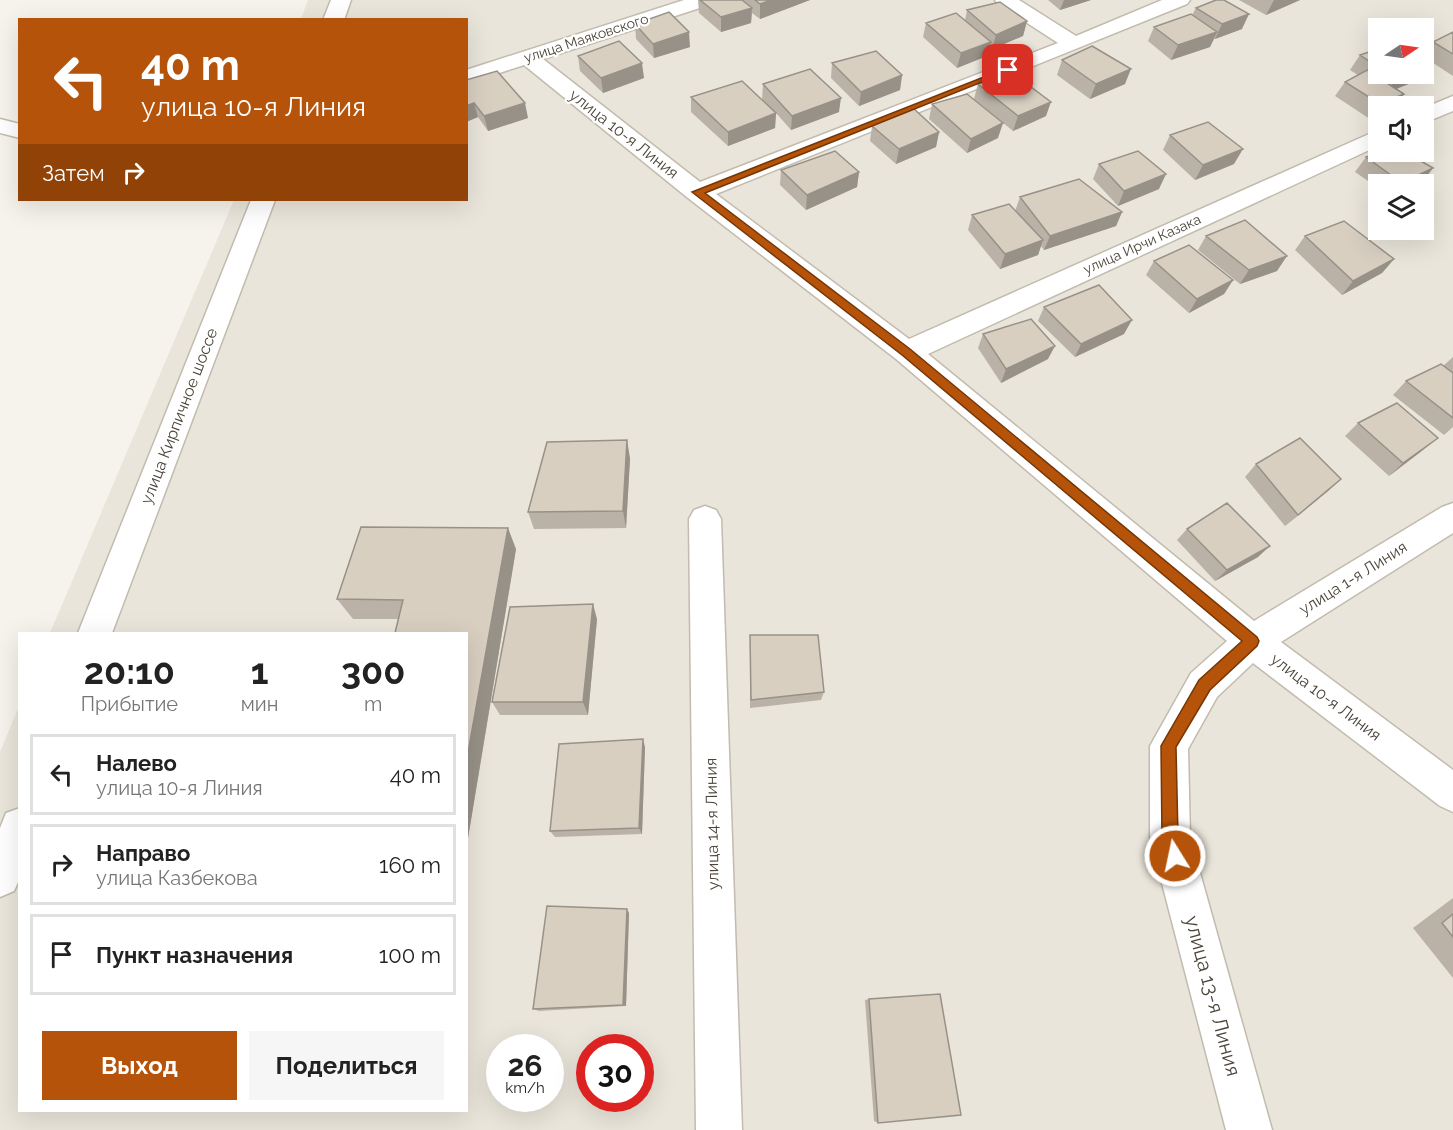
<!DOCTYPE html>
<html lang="ru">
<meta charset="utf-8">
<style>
body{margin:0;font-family:Raleway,sans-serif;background:#f6f6f6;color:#222;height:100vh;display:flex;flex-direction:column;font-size:22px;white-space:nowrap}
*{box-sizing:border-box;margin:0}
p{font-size:20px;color:#767676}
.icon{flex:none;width:33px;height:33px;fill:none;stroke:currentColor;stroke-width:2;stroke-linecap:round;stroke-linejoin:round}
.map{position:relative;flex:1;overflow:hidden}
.drawer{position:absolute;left:18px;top:632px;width:450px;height:480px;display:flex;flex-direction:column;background:#fff;border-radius:0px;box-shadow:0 6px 24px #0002}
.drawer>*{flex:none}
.guide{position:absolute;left:18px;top:18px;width:450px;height:183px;border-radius:0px;box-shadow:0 6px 24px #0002;background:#b45309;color:#fff;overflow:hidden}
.needle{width:39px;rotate:77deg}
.tools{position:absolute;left:1368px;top:18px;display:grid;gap:12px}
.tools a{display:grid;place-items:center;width:66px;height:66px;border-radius:0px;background:#fff;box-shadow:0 6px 24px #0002;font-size:30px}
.speed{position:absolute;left:486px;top:1034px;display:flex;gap:12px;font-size:30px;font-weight:700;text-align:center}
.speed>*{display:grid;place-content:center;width:78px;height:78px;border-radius:50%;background:#fff;box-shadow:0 6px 24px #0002;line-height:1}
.speed small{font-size:15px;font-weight:400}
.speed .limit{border:9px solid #d22;background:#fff;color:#111}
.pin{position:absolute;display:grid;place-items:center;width:51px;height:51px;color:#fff;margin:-26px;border-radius:12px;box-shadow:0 3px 9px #0006}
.me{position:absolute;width:66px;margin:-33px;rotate:350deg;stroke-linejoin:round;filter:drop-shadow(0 0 4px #0008)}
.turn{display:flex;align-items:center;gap:21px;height:126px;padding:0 24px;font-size:27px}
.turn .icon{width:78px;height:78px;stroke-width:2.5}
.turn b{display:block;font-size:42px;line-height:51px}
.then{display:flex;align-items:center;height:57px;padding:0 24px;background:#0003;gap:12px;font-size:22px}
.eta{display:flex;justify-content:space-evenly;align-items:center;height:102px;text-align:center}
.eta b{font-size:36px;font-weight:700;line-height:42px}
.cta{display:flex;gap:12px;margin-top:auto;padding:12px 24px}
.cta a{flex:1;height:69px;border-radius:0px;background:#b45309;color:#fff;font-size:24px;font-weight:700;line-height:69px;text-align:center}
.cta a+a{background:#f6f6f6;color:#222}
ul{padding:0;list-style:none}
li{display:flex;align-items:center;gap:18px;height:81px;margin:0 12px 9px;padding:0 12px;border:3px solid #e0e0e0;border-radius:0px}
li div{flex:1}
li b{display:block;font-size:22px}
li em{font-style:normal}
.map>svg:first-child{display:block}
.residential{fill:#eae5da;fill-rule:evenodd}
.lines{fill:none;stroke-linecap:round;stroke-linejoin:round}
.minor-casing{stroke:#c2bbae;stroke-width:3}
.minor{fill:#fff;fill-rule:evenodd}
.wall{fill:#bab2a6}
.shaded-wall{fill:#979187}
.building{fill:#d8cfc1;stroke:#979187;stroke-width:1.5}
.route{fill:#b45309;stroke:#753606;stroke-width:1.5}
.labels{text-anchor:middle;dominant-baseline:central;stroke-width:4.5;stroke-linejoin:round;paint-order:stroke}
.far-street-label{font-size:14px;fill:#4b4439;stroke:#fff}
.street-label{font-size:16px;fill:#4b4439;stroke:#fff}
.near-street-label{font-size:20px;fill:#4b4439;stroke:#fff}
</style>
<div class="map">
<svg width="1453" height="1130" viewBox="0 0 1453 1130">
<rect width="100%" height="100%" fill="#f6f3ec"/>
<path class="residential" d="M308,0H1453V1130H0V752L19,706L20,1110H466V633H50L234,200H466V20L301,19ZM1378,28H1424V74H1378ZM1378,106H1424V152H1378ZM1378,184H1424V230H1378ZM500,1047H550V1098H500ZM590,1047H640V1098H590Z"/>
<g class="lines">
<g class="minor-casing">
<path id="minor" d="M331,0H351L344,20H323Z
M684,0H715L712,4L543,59L700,182L1058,43L998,4L995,0H1019L1076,36L1162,0H1190L1187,4L716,194L909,339L1378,130V146L928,354L1254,621L1442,507L1453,503V533L1281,642L1453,770V812L1440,806L1253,663L1217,697L1188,749L1190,837L1272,1130H1226L1150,837V746L1191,673L1227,641L896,359L688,198L524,65L466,84V70Z
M1453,96V111L1424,123V108Z
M0,119L20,124V138L0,133Z
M251,200H275L112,633H78Z
M705,506L716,510L721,519L742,1130H696L689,519L694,510Z
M20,808V878L14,891L0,897V828L6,813Z"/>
</g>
<use href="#minor" class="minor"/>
</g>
<path class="wall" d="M698,0H810L760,19L752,13L751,23L721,32L699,13Z
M1048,0H1091L1060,10Z
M1239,0H1300L1266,15Z
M1196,8L1242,29L1215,39H1214L1210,47L1171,60L1148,41L1154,27L1192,15Z
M967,10L1027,21L1023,36L992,49L990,47L987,56L957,68L923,37L926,23L965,20Z
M635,24L690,47L654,58L636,39Z
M1453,32V76L1424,57L1433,42Z
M1378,49V74H1417L1411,83L1396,89L1404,94L1395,106H1378V116L1370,119L1335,96L1345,82L1358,75L1350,70L1360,55Z
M578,56L644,78L603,93L580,71Z
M1062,60L1125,84L1090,99L1057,75Z
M832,63L902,75L900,90L859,106L831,78Z
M466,80L528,118L488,131L478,117L466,122Z
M763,84L839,112L791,130L776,113L775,128L728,146L691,112V97L775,113L762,99Z
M978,84L1046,116L1013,131L974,99Z
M932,104L998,138L967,153L929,119Z
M872,126L939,132L936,147L896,164L870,141Z
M1170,135L1234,164L1195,180L1163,150Z
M1366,157L1422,183L1418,184H1378V188L1355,172Z
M1099,164L1159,189L1118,206L1093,179Z
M781,170L859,172L857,187L806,210L780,185Z
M1020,197L1122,212L1116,226L1044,250L1041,246L1038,255L1000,269L968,230L972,215L1015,211Z
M1206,236L1277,271L1240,284L1198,250Z
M1305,236L1394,259L1382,273L1342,295L1295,250Z
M1154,261L1233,280L1224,294L1189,313L1146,275Z
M1044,307L1124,334L1075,357L1038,321Z
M983,334L1048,359L1001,383L978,348Z
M1453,357V427L1444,435L1393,395L1406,381L1443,366Z
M1358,423L1423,450L1389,476L1345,436Z
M627,440L630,459L626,528L534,529L528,512Z
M1256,464L1341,479L1328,491L1285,526L1245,477Z
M1187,529L1258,557L1215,581L1177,540Z
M516,549L466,850V633L398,619H353L337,599Z
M597,619L588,715H500L492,702Z
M750,635L824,692L821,700L750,708Z
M645,747L642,834L555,837L550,831Z
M1453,898V978L1413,928Z
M629,913L626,1006L539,1011L533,1009Z
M869,999L878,1123L874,1121L865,1000Z"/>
<path class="shaded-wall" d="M771,0H810L760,19V4Z
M1064,0H1091L1060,10Z
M1274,0H1300L1266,15Z
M752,8L751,23L721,32V17Z
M1249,14L1242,29L1215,39L1222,24Z
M1027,21L1023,36L992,49L996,35Z
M689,32L690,47L654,58L653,44Z
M1217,32L1210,47L1171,60L1178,45Z
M991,42L987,56L957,68L961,53Z
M642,63L644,78L603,93L601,78Z
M1131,69L1125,84L1090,99L1096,84Z
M1408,74H1417L1411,83L1386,93L1396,78Z
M902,75L900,90L859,106L861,92Z
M1404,94L1395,106H1379L1380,104Z
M841,98L839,112L791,130L792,116Z
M1051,102L1046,116L1013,131L1018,116Z
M474,103L478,117L466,122V106Z
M525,103L528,118L488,131L484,116Z
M1378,107V116L1370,119Z
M776,113L775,128L728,146V132Z
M1003,123L998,138L967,153L971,139Z
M939,132L936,147L896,164L899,149Z
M1243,149L1234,164L1195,180L1203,165Z
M1433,168L1422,183L1418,184H1401L1402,183Z
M859,172L857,187L806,210L807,195Z
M1166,174L1159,189L1118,206L1124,191Z
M1122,212L1116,226L1044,250L1050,236Z
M1043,240L1038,255L1000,269L1005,254Z
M1287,256L1277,271L1240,284L1249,270Z
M1394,259L1382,273L1342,295L1353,281Z
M1233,280L1224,294L1189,313L1197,299Z
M1132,320L1124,334L1075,357L1081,344Z
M1055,346L1048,359L1001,383L1006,369Z
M1438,438L1423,450L1389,476L1403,463Z
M627,440L630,459L626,528L623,511Z
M1341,479L1328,491L1285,526L1298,515Z
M508,528L516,549L466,850V764Z
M1270,546L1258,557L1215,581L1227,570Z
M593,604L597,619L588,715L583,702Z
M643,739L645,747L642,834L639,828Z
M627,909L629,913L626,1006L623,1005Z"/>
<path class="building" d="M700,0H742L752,8L721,17Z
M755,0H771L760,4Z
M1216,0H1224L1249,14L1222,24L1196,8Z
M1000,2L1027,21L996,35L967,10Z
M669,12L689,32L653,44L635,24Z
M956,13L991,42L961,53L926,23Z
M1191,14L1217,32L1178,45L1154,27Z
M1453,32V54L1433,42Z
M619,41L642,63L601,78L578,56Z
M1092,46L1131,69L1096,84L1062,60Z
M1378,49V67L1360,55Z
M876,51L902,75L861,92L832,63Z
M810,69L841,98L792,116L763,84Z
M1367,70L1404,94L1380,104L1345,82Z
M497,71L525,103L484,116L474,103L466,106V80Z
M1011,72L1051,102L1018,116L978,84Z
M1389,74H1408L1396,78Z
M742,81L776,113L728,132L691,97Z
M967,94L1003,123L971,139L932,104Z
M912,107L939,132L899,149L872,126Z
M1208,122L1243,149L1203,165L1170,135Z
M835,151L859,172L807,195L781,170Z
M1138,151L1166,174L1124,191L1099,164Z
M1381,152H1405L1433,168L1402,183L1366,157Z
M1079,179L1122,212L1050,236L1020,197Z
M1009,204L1043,240L1005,254L972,215Z
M1245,220L1287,256L1249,270L1206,236Z
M1344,221L1394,259L1353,281L1305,236Z
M1189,245L1233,280L1197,299L1154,261Z
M1099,285L1132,320L1081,344L1044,307Z
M1031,319L1055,346L1006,369L983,334Z
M1441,364L1453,373V418L1406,381Z
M1397,403L1438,438L1403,463L1358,423Z
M1300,438L1341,479L1298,515L1256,464Z
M627,440L623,511L528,512L547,442Z
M1227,503L1270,546L1227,570L1187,529Z
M361,527L508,528L466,764V633H395L403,600L337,599Z
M593,604L583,702H492L510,607Z
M750,635H818L824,692L751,700Z
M643,739L639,828L550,831L559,744Z
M547,906L627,909L623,1005L533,1009Z
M1453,914V937L1442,923Z
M940,994L961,1115L878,1123L869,999Z"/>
<path class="route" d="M1004,69L1012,70L705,193L910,349L1257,637L1259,641L1257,646L1210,690L1176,747L1178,837L1183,856L1181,862L1175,864L1169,862L1162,837L1161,746L1199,680L1242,641L902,355L692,192Z"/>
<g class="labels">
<g class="far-street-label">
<text transform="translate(586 38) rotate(-18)">улица Маяковского</text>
<text transform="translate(1142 244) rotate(-24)">улица Ирчи Казака</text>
</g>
<g class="street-label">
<text transform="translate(624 134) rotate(38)">улица 10-я Линия</text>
<text transform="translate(179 416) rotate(-69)">улица Кирпичное шоссе</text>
<text transform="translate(1353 578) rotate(-32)">улица 1-я Линия</text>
<text transform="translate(1326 697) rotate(37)">улица 10-я Линия</text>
<text transform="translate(712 824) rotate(-91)">улица 14-я Линия</text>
</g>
<g class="near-street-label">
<text transform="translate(1213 996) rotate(75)">улица 13-я Линия</text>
</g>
</g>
</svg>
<div class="tools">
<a><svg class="needle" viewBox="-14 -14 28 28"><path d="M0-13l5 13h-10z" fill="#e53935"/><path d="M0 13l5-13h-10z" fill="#767676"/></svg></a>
<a><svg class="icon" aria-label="sound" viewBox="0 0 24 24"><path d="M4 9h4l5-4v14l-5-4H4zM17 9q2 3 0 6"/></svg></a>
<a><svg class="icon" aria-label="layers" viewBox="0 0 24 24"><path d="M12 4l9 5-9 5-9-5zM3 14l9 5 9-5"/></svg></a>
</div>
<div class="speed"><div>26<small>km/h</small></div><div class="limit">30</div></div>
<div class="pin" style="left:1008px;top:70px;background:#d93025"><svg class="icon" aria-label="arrive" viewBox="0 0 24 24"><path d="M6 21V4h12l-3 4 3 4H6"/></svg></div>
<svg class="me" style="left:1175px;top:856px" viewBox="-20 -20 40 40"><circle r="17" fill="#b45309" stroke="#fff" stroke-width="3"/><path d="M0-11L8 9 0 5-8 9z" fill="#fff"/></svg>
<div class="guide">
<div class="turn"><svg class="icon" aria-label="left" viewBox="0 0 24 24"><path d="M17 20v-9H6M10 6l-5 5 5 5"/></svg><div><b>40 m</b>улица 10-я Линия</div></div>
<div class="then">Затем<svg class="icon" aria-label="right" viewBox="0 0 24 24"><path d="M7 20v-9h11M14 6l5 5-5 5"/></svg></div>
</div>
<section class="drawer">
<div class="eta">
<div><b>20:10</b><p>Прибытие</p></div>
<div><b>1</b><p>мин</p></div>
<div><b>300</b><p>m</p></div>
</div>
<ul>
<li><svg class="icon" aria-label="left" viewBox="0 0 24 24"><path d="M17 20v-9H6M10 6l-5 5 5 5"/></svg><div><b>Налево</b><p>улица 10-я Линия</p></div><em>40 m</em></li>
<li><svg class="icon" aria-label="right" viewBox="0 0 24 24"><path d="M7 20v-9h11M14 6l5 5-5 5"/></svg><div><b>Направо</b><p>улица Казбекова</p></div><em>160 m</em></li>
<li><svg class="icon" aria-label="arrive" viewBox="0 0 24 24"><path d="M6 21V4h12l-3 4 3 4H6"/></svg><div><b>Пункт назначения</b></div><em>100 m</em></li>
</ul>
<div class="cta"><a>Выход</a><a>Поделиться</a></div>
</section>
</div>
